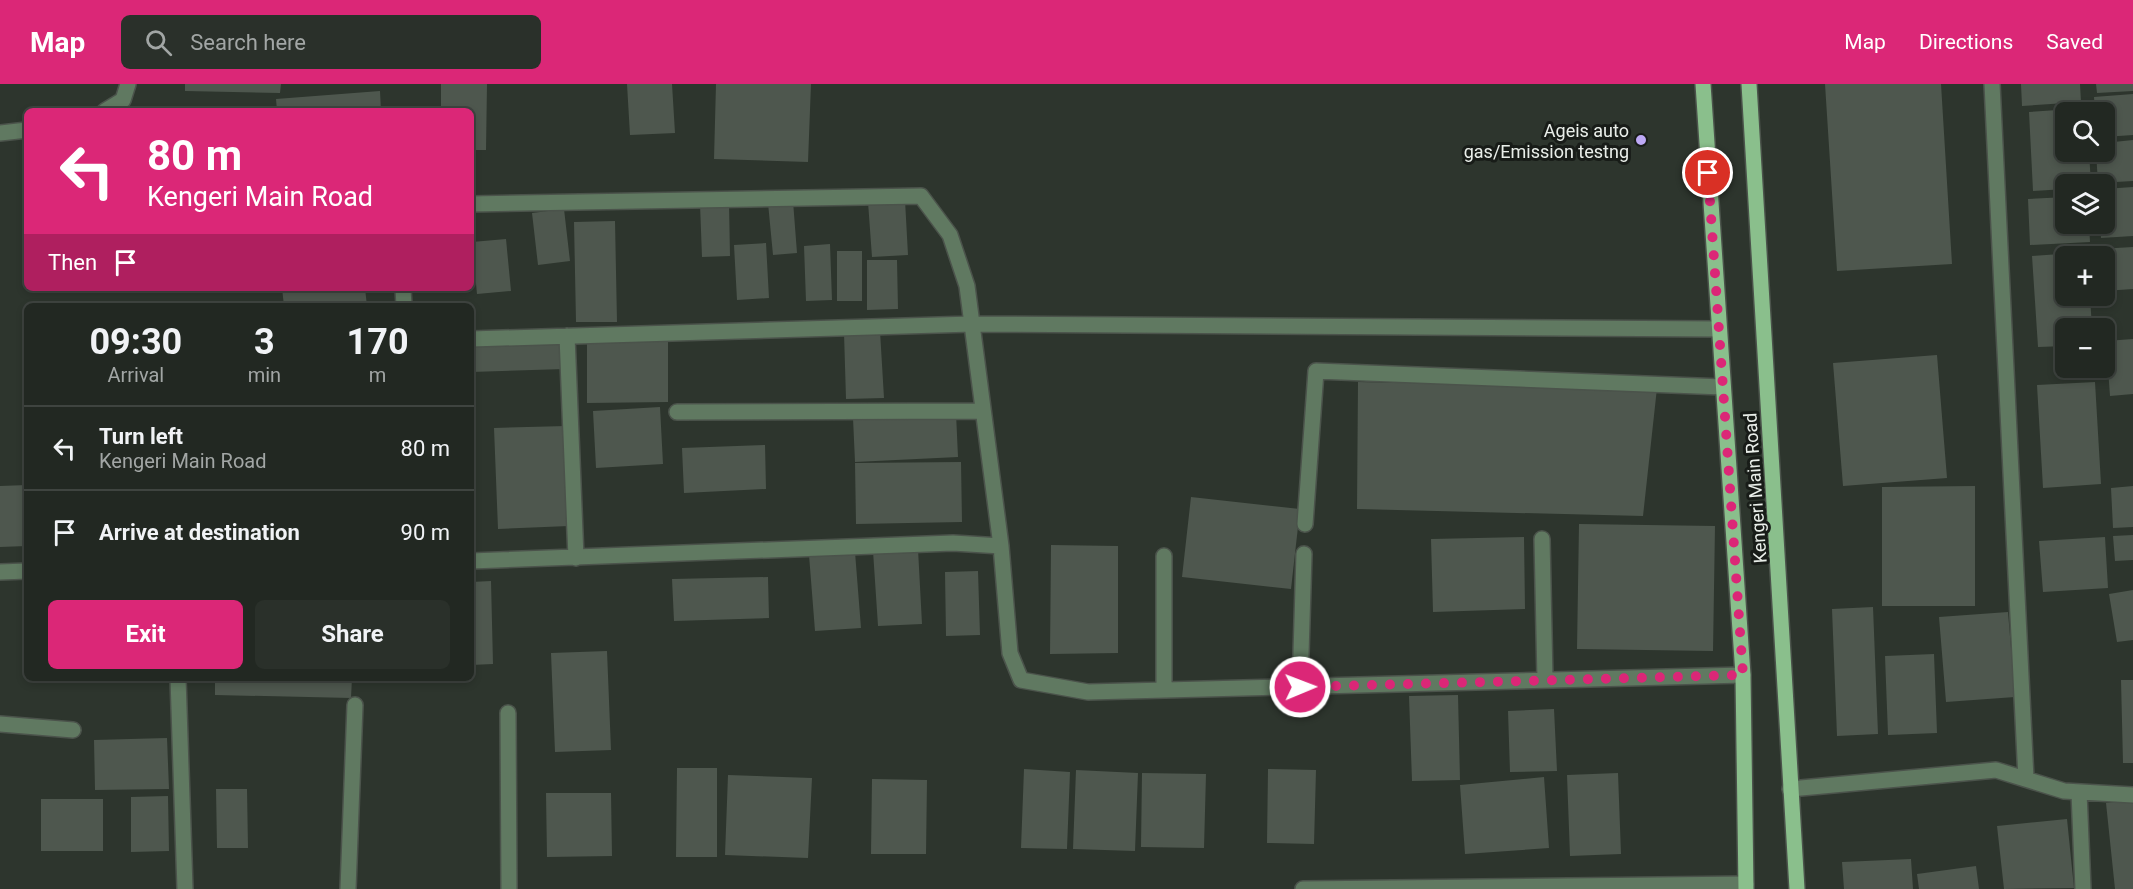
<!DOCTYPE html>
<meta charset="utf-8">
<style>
body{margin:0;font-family:Roboto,sans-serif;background:#2a302a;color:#f1f3f6;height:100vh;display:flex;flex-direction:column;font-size:22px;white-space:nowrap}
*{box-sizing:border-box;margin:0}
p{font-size:20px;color:#a2a6a5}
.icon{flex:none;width:33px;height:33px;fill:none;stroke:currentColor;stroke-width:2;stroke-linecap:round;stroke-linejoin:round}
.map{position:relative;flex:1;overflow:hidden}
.drawer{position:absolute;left:24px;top:219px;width:450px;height:378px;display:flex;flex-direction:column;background:#222822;border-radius:9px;box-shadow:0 3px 9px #0003,0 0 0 2px #3f4440}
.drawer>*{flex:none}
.hud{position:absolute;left:24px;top:24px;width:450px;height:183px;border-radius:9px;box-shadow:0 3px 9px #0003,0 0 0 2px #3f4440;background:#db2777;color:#fff;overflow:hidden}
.controls{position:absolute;left:2055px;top:18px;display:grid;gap:12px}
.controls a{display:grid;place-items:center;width:60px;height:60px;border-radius:9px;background:#222822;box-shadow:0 3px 9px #0003,0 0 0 2px #3f4440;font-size:30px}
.pin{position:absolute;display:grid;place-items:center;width:51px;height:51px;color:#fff;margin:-26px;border:3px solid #fff;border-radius:50%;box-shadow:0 2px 6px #0007}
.me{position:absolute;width:66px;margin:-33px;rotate:89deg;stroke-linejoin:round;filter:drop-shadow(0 0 4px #0008)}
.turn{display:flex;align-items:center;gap:21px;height:126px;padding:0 24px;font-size:27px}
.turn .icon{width:78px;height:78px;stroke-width:2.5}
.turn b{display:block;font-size:42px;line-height:51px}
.then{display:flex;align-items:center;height:57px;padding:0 24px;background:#0003;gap:12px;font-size:22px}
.eta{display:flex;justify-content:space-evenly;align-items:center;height:102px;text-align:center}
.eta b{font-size:36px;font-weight:700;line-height:42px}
.button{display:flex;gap:12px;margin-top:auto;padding:12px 24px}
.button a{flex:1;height:69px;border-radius:9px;background:#db2777;color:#fff;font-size:24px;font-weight:700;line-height:69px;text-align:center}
.button a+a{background:#2a302a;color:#f1f3f6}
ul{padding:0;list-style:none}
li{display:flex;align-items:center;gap:18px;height:84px;padding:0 24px;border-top:2px solid #3f4440}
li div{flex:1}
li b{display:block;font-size:22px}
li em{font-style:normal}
header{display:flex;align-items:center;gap:36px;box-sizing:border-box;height:84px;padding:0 30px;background:#db2777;color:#fff}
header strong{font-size:28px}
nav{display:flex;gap:33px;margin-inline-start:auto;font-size:21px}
.search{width:420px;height:54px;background:#2a302a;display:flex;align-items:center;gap:15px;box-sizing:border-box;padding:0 21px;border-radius:9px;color:#a2a6a5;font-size:22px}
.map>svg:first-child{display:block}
.building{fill:#4e574e}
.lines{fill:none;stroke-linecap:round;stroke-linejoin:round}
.minor-casing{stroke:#4b534b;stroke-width:18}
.major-casing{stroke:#4b534b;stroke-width:18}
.minor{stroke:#607961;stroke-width:15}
.major{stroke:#8abf8c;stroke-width:15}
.route{stroke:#db2777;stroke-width:10;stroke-dasharray:0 18}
.poi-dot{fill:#bda9f5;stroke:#181c18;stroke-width:2}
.labels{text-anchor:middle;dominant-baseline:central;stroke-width:6;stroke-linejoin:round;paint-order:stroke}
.poi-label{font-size:18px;fill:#eaefea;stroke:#181c18;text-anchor:end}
.street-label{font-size:18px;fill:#eaefea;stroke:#181c18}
</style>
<header>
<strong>Map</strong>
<div class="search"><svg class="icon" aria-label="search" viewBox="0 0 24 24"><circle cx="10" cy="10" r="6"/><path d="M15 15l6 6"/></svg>Search here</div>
<nav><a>Map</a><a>Directions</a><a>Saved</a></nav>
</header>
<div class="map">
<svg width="2133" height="805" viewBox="0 0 2133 805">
<rect width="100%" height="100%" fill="#2d352d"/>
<path class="building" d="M185,0H281L280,9L185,7Z
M441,0H487L486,66H471V27H441Z
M627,0H672L675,49L630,51Z
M716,0H811L808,78L714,75Z
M1825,0H1941L1952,180L1837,187Z
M2021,0H2080L2081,18L2022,22Z
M2096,0H2133V7L2097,9Z
M380,7L381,27H277L276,15Z
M2133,10V51L2104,53V28H2095L2094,13Z
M2086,24V28H2066V68H2089L2091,100H2066V105L2033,107L2029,28Z
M2133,56V97L2098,99L2096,68H2104V59Z
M2133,103V152L2101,154L2100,140H2104V105Z
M2066,113V140H2089L2090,158L2030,161L2028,115Z
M905,116L908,171L872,173L868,118Z
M793,117L797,169L773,171L768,119Z
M729,119L730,172L702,173L700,120Z
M564,125L570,177L538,181L532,129Z
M615,137L617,238H576L574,138Z
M506,155L511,207L477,210L472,158Z
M766,159L769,214L737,216L734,161Z
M830,160L832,216L806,217L804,162Z
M2133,163V205L2104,207V172H2100L2099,165Z
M837,167H862V217H837Z
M2088,168V172H2066V212H2090L2092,244H2066V262L2038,263L2032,172Z
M867,176H897L898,225L867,226Z
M282,204H365L367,222H284Z
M439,204H470V208L439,209Z
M880,247L884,314L846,315L844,249Z
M668,253V318L587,319V255Z
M2133,255V310L2110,312L2106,257Z
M564,256L565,285L471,288V260Z
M1937,271L1947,394L1843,402L1833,279Z
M1358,298L1657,304L1643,432L1357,425Z
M2095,298L2101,400L2043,404L2037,301Z
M660,323L663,380L596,384L593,327Z
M956,329L958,373L855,378L853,334Z
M566,342L569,442L498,445L494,344Z
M765,361L766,405L684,409L682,364Z
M961,378L962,438L856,440L855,379Z
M27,401V462L0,463V402Z
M1975,402V522H1882V403Z
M2133,402V443L2113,444L2111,404Z
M1191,413L1300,425L1291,505L1182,493Z
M1579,440L1715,442L1713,567L1577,565Z
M2133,451V476L2115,477L2113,452Z
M1524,453L1525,525L1433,528L1431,455Z
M2105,453L2108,504L2043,508L2039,457Z
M1051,461L1118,462V569L1050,570Z
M918,465L922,540L878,542L873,467Z
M855,468L861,544L815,547L809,471Z
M978,487L980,551L946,552L945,488Z
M768,493L769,534L674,537L672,495Z
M491,497L493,580L471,581V498Z
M2133,506V556L2117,558L2109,510Z
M1873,523L1878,650L1837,652L1832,525Z
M2008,528L2015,613L1946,618L1939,533Z
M607,567L611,666L555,668L551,569Z
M1934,570L1937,649L1888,651L1885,572Z
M215,594H352L351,614L215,611Z
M2121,596H2133V679H2123Z
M1458,611L1460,696L1412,697L1409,612Z
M1554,625L1557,687L1510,688L1508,627Z
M167,654L169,705L95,706L94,656Z
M677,684H717V773H676Z
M1024,685L1070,688L1067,765L1021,764Z
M1268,685L1316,686L1314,760L1267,759Z
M1076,686L1138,689L1135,767L1073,765Z
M1142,689L1206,690L1204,764L1141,763Z
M1618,689L1621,770L1570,772L1567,691Z
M728,691L812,694L808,774L725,771Z
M1544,693L1549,764L1465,770L1460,701Z
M872,695L927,696L926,770H871Z
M216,705H247L248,764H217Z
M546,709H611L612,772L547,773Z
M168,712L169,767L131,768V713Z
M41,715H103V767H41Z
M2133,716V805H2115L2106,719Z
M2067,735L2074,804L2004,805L1997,742Z
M1911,775L1913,805H1844L1842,778Z
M1976,782L1979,805H1919L1917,790Z"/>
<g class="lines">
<g class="minor-casing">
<path id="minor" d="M1992,0L2026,695
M105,27L123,16L128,0
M0,49L27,46
M471,120L921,112L950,151L967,202L1001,462L1010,569L1021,596L1088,608L1743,591
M403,204L404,222
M567,252L576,474
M471,255L972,240L1719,245
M677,328L983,327
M1305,440L1316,287L1723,303
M1542,455L1545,596
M471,477L953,459L1001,462
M0,488L27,487
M178,594L185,805
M1300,603L1304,470
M1164,606V472
M508,629L509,805
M0,640L73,646
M1790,705L1996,686L2064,707L2133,711
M2079,708L2083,805
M348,805L355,621
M1303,805L1746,800"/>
</g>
<g class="major-casing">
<path id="major" d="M1703,0L1743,591L1746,805
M1749,0L1797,805"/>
</g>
<use href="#minor" class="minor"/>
<use href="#major" class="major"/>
</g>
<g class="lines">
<path class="route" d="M1300,603L1743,591L1708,89"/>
</g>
<circle class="poi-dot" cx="1641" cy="56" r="6"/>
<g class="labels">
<g class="poi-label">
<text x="1629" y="46">Ageis auto<tspan x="1629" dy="21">gas/Emission testng</tspan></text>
</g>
<g class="street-label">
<text transform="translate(1755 404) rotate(-94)">Kengeri Main Road</text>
</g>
</g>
</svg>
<div class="controls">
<a><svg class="icon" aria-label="search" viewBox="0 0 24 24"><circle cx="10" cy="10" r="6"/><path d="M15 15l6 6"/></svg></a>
<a><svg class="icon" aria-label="layers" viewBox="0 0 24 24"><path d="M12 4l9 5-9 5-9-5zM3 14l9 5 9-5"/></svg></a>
<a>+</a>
<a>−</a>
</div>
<div class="pin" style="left:1708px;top:89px;background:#d93025"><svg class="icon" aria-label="arrive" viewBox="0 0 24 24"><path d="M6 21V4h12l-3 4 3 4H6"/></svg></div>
<svg class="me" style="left:1300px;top:603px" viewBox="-20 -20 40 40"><circle r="17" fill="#db2777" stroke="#fff" stroke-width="3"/><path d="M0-11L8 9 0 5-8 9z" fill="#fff"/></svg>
<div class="hud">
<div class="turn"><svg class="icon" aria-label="left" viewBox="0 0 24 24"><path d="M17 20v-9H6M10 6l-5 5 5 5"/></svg><div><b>80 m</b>Kengeri Main Road</div></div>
<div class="then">Then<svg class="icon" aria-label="arrive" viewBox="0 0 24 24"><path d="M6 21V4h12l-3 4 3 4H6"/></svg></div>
</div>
<section class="drawer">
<div class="eta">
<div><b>09:30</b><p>Arrival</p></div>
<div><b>3</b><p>min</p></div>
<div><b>170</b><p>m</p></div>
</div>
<ul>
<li><svg class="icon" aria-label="left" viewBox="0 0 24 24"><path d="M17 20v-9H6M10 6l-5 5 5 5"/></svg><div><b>Turn left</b><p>Kengeri Main Road</p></div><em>80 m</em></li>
<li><svg class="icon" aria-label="arrive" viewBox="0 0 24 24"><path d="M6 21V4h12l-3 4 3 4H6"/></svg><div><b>Arrive at destination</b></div><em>90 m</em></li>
</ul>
<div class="button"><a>Exit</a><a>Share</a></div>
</section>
</div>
